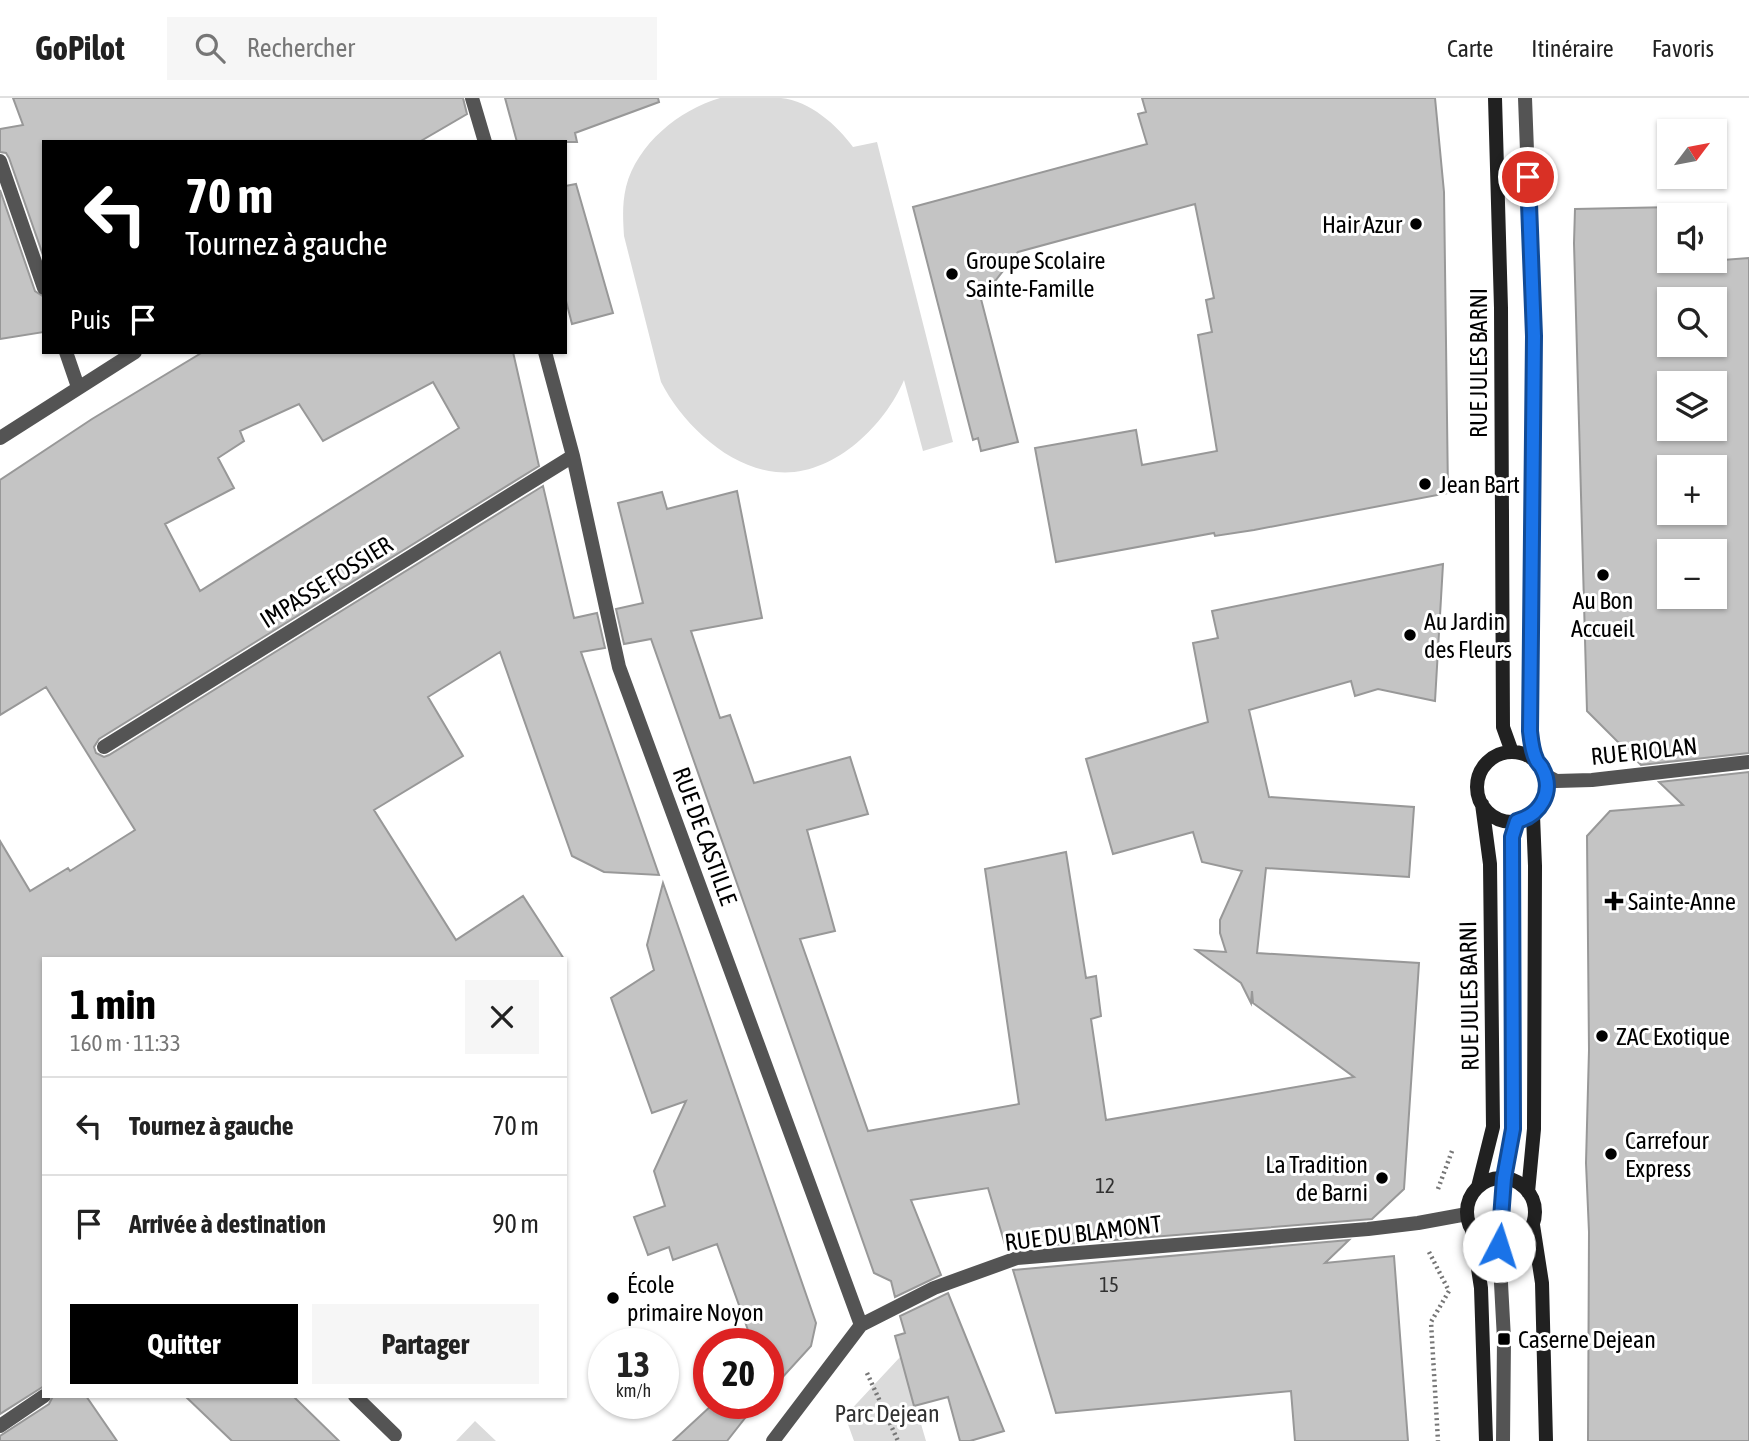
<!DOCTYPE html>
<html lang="fr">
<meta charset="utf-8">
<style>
body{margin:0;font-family:"Asap Condensed",sans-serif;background:#f6f6f6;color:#222;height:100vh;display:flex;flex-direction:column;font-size:26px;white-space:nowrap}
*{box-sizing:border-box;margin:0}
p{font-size:23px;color:#767676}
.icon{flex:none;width:38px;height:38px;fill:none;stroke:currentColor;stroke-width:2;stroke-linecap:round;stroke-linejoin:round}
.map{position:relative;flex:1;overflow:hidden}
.sheet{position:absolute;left:42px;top:859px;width:525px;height:441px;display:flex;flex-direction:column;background:#fff;border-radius:0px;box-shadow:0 2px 5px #0004}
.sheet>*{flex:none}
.banner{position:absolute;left:42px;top:42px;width:525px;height:214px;border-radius:0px;box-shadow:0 2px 5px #0004;background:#000;color:#fff;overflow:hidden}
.needle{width:46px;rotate:58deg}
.buttons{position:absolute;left:1657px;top:21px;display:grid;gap:14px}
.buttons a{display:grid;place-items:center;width:70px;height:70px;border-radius:0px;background:#fff;box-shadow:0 2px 5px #0004;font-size:35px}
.speed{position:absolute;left:588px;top:1230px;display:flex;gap:14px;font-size:35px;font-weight:700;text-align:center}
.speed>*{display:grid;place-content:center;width:91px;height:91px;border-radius:50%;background:#fff;box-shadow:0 2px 5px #0004;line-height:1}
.speed small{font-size:18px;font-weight:400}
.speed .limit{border:10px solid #d22;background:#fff;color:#111}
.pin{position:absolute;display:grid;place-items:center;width:60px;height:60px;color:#fff;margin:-30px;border:4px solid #fff;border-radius:50%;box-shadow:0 2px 7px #0007}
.me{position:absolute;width:77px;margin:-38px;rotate:5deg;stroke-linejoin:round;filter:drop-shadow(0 0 5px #0008)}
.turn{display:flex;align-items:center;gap:24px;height:147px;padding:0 28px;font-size:32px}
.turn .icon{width:91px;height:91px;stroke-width:2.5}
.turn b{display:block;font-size:49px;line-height:60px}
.then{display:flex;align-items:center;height:66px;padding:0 28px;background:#0003;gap:14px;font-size:26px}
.round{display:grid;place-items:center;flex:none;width:74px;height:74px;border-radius:0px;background:#f6f6f6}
.head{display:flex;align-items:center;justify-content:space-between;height:119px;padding:0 28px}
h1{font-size:42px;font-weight:700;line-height:52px;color:#000}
.cta{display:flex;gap:14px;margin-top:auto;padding:14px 28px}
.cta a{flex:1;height:80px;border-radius:0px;background:#000;color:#fff;font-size:28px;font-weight:700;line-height:80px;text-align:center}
.cta a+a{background:#f6f6f6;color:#222}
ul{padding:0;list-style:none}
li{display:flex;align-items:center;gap:21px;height:98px;padding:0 28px;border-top:2px solid #e0e0e0}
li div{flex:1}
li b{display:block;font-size:26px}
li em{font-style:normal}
header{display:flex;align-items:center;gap:42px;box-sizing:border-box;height:98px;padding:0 35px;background:#fff;border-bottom:2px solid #e0e0e0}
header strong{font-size:33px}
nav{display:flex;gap:38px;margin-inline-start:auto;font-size:24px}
.search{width:490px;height:63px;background:#f6f6f6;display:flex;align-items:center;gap:18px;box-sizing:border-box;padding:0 24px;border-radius:0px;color:#767676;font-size:26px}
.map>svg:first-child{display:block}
.green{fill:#dbdbdb}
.building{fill:#c4c4c4;stroke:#989898;stroke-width:2;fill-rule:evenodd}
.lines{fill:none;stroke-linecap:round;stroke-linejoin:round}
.path{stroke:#767676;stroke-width:4.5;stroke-dasharray:2 3.5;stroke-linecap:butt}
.service{stroke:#545454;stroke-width:14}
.minor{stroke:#545454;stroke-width:14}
.secondary{stroke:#212121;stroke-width:14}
.route-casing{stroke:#114b97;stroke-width:18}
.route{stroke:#1a73e8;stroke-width:12}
.poi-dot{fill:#000;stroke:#fff;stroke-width:2.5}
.labels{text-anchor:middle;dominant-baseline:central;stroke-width:6;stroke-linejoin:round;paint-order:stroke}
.number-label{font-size:21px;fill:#313131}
.poi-label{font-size:24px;fill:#000;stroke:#fff;text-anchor:start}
.street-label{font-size:24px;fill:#000;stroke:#fff}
.park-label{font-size:24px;fill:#323232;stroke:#fff}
</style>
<header>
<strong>GoPilot</strong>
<div class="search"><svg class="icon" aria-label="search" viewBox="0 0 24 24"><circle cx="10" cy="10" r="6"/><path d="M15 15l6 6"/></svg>Rechercher</div>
<nav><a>Carte</a><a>Itinéraire</a><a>Favoris</a></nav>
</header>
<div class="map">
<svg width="1749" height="1343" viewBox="0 0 1749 1343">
<rect width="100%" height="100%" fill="#fff"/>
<path class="green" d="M720,0C740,0 762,0 781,0C810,3 837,27 853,49L877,44L953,344L923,353L904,282C884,329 831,380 776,374C727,369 682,325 661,284L624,138C623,121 622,106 626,89C637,46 679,12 720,0Z
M901,1258L926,1343H854L845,1318Z
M475,1323L496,1343H456Z"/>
<path class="building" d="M13,0H463L467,16L419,44H44V160L9,60L6,55L0,54V31L23,27Z
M505,0H658L659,4L575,35L577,44H517Z
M1142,0H1435L1444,94L1448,395L1254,432L1215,438L1214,435L1056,464L1035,350L1136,332L1142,367L1217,353L1198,237L1212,234L1206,202L1214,200L1195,106L1018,154L981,201L1018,344L981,353L978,340L973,342L913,109L1147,46L1138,16L1146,14Z
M576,86L613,215L572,226L565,199V88Z
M0,92L35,193L44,199V234L0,241Z
M1675,109L1676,117H1670V163H1683V165L1749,160V655L1641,667L1587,613L1574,145L1575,111ZM1670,201H1715V247H1670ZM1670,285H1715V331H1670ZM1670,369H1715V415H1670ZM1670,453H1715V499H1670Z
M203,254H513L539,368L99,641L94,649L96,655L104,659L109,657L543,388L574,520L597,515L605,550L581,554L659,777L604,774L572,758L500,554L428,599L463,658L374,712L456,842L523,798L564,861H44V1288L0,1316V743L30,793L68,770L70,773L135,732L46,589L0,617V382L92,321ZM433,284L459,330L200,493L165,426L234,390L218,360L244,343L240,333L299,306L323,343Z
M737,393L762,520L691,533L720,620L730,617L754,685L850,659L868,716L807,732L835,833L800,841L868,1033L1019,1006L985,771L1066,754L1086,880L1096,878L1101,918L1091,921L1106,1022L1354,979L1253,905L1252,893L1251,905L1241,885L1196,852L1226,854L1220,835V822L1242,773L1202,764L1193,734L1113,756L1086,661L1208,624L1193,545L1218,540L1212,513L1443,466L1435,603L1378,591L1355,598L1351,583L1249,612L1269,699L1414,709L1409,779L1266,770L1257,855L1419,865L1404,1091L1372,1121L1016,1150L1007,1153L988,1090L911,1102L941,1177L895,1199L891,1183L874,1175L651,541L624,546L616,511L643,505L618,405L662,394L667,411Z
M1749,674V1343H1588L1589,1134L1586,1065L1589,952L1587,738L1610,713L1683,707L1659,684Z
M663,785L816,1225L811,1248L770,1293L768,1289V1246H753L717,1146L673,1162L669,1149L648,1157L634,1119L665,1108L654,1073L686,1003L652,1015L611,900L654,872L647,847Z
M1349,1142L1325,1165L1394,1158L1408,1343H1295L1291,1293L1056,1315L1013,1172Z
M948,1195L1004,1333L970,1343H960L948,1299L914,1308L895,1238L905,1235L900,1218Z
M53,1298H86L117,1343H0V1338L49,1306Z
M185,1298H293L339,1343H232Z
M713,1306H756L727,1343H673Z"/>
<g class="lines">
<path class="path" d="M1438,1091L1452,1053
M1429,1154L1449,1193L1431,1224L1438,1343
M867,1275L898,1343"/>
<path class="service" d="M1525,0L1534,238L1529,633L1536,662
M355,1298L395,1337
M0,1328L44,1298
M1503,1343L1504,1241L1499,1148L1504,1080L1513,1031L1512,739L1517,724"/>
<path class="minor" d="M472,0L485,44
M0,63L44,190
M66,254L78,289
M545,254L573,358L619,569L861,1227
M0,340L135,254
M104,649L573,358
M1545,677L1556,683L1592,682L1749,664
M773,1343L861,1227L934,1190L1017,1160L1368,1131L1418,1125L1467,1116"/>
<path class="secondary" d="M1495,0L1501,210L1503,629L1512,654
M1477 689a35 35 0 1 1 70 0a35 35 0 1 1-70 0Z
M1467 1114a34 34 0 1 1 68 0a34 34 0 1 1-68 0Z
M1478,1089L1493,1029L1490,766L1482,706
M1528,1094L1534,1031L1535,768L1533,717
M1533,1127L1542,1185L1546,1343
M1472,1132L1481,1190L1486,1343"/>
</g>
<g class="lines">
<g class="route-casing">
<path id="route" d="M1499,1148L1504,1080L1513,1031L1512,739L1517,723C1540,717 1555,694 1542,670C1541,667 1537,665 1536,661C1532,653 1531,642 1530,633L1534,238L1528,79"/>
</g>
<use href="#route" class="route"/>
</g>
<g class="poi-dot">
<circle cx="1416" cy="126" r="7"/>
<circle cx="952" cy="176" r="7"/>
<circle cx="1425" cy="386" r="7"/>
<circle cx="1603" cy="477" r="7"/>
<circle cx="1410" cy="537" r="7"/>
<path d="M1610.5 792.5h7v7h7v7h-7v7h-7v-7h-7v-7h7z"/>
<circle cx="1602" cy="938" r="7"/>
<circle cx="1611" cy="1056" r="7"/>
<circle cx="1382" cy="1080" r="7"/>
<circle cx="613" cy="1200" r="7"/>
<rect x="1497" y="1234" width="14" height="14" rx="3.5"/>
</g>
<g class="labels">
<g class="number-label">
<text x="1105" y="1087">12</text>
<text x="1109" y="1186">15</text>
</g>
<g class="poi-label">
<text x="1402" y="126" text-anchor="end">Hair Azur</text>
<text x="966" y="162">Groupe Scolaire<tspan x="966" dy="28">Sainte-Famille</tspan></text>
<text x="1439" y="386">Jean Bart</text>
<text x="1603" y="502" text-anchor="middle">Au Bon<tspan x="1603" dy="28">Accueil</tspan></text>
<text x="1424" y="523">Au Jardin<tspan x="1424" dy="28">des Fleurs</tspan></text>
<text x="1628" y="803">Sainte-Anne</text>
<text x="1616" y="938">ZAC Exotique</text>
<text x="1625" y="1042">Carrefour<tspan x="1625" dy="28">Express</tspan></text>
<text x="1368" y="1066" text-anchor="end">La Tradition<tspan x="1368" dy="28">de Barni</tspan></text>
<text x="627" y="1186">École<tspan x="627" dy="28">primaire Noyon</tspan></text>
<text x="1518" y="1241">Caserne Dejean</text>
</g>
<g class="street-label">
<text transform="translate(1478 265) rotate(-90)">RUE JULES BARNI</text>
<text transform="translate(326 484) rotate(-32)">IMPASSE FOSSIER</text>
<text transform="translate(1644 653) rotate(-6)">RUE RIOLAN</text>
<text transform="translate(705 738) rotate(70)">RUE DE CASTILLE</text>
<text transform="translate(1469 898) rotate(-91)">RUE JULES BARNI</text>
<text transform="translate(1083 1135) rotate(-7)">RUE DU BLAMONT</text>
</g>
<g class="park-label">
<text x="887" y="1315">Parc Dejean</text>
</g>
</g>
</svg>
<div class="buttons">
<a><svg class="needle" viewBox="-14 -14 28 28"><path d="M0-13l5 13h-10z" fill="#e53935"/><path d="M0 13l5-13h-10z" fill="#767676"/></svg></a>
<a><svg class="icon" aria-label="sound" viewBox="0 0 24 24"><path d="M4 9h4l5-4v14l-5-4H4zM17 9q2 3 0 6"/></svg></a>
<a><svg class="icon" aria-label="search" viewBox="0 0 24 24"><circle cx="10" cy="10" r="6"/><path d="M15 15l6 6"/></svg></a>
<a><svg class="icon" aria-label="layers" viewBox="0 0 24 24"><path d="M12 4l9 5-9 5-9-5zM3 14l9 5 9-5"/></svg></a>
<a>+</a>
<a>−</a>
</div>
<div class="speed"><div>13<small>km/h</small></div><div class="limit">20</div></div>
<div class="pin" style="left:1528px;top:79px;background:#d93025"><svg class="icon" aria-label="arrive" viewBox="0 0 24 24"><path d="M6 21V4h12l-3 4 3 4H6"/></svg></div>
<svg class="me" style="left:1499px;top:1148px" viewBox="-20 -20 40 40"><circle r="19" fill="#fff"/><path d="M0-13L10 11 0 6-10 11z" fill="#1a73e8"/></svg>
<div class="banner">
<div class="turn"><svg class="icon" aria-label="left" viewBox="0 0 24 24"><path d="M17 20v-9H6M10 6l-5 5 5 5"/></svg><div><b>70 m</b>Tournez à gauche</div></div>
<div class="then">Puis<svg class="icon" aria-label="arrive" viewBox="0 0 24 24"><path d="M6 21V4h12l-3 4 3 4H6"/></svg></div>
</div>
<section class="sheet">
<div class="head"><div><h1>1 min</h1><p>160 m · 11:33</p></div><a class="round"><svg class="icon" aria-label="close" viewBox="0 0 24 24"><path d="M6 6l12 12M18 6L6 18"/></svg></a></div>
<ul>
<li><svg class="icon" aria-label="left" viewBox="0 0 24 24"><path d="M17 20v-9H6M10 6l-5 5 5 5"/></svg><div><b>Tournez à gauche</b></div><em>70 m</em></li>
<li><svg class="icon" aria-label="arrive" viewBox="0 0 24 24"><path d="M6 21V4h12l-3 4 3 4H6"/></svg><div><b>Arrivée à destination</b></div><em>90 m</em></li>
</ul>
<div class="cta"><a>Quitter</a><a>Partager</a></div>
</section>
</div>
